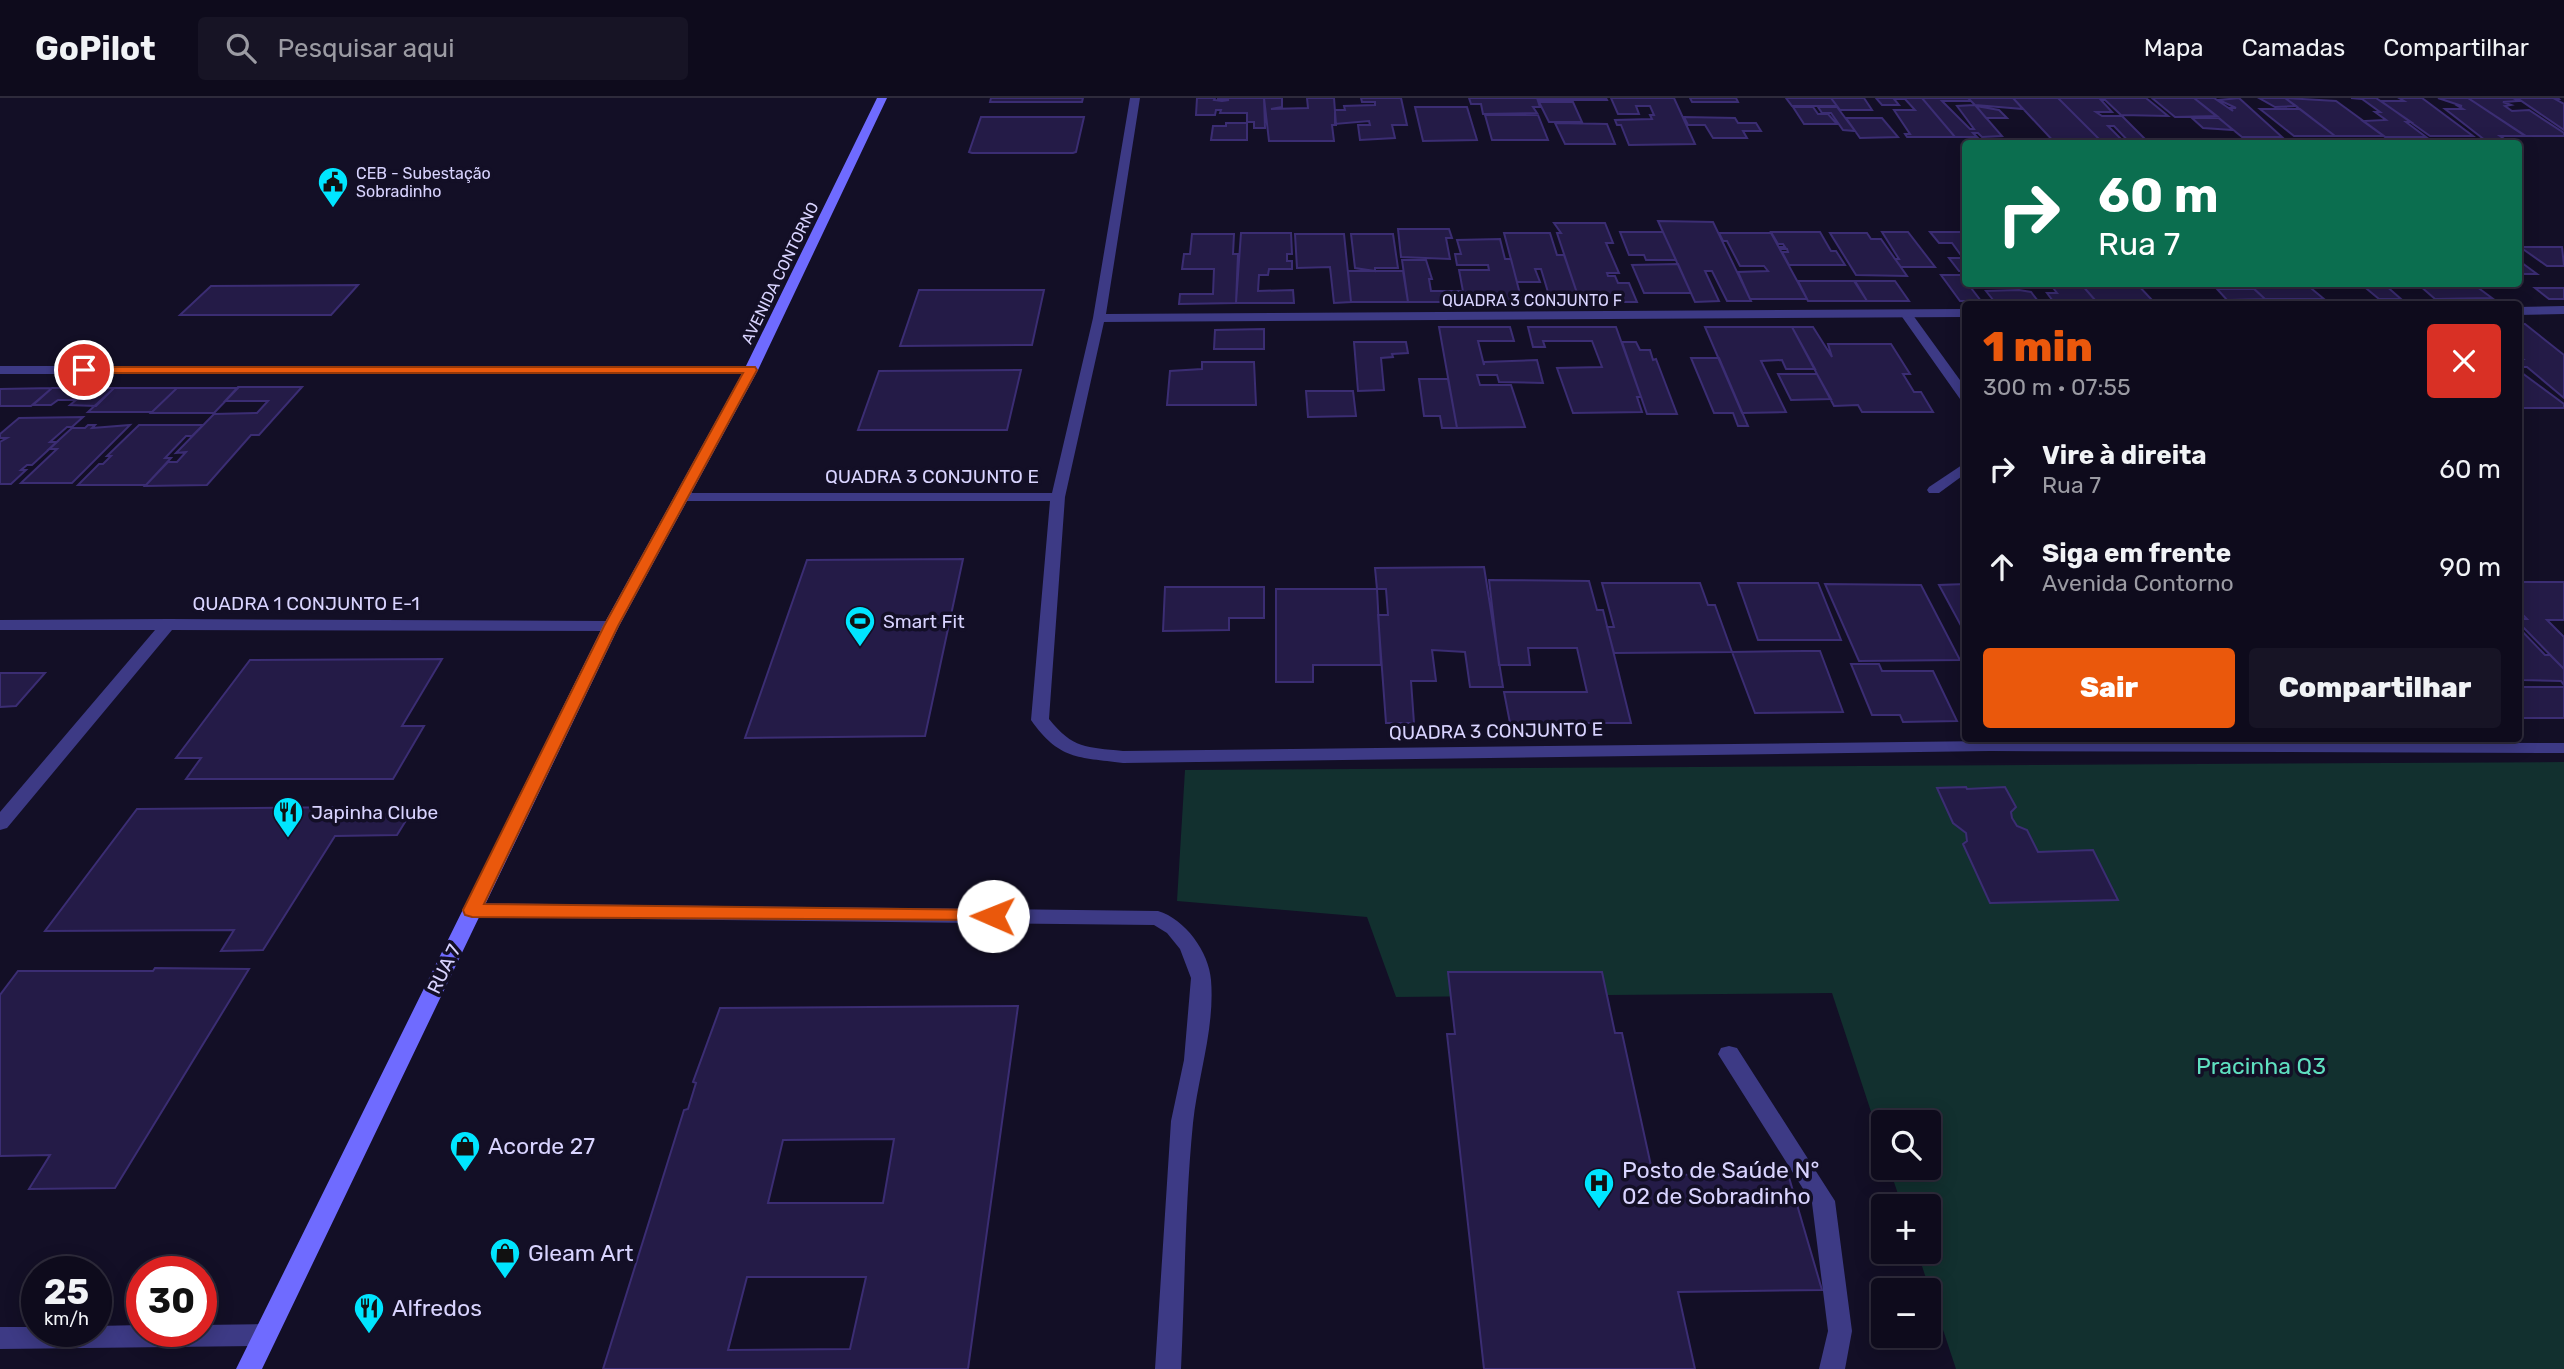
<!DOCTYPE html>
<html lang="pt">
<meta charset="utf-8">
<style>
body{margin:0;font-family:Rubik,sans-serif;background:#171425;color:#f1f3f6;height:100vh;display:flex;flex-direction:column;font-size:26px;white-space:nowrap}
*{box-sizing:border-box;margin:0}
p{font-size:23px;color:#9b9ba3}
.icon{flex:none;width:38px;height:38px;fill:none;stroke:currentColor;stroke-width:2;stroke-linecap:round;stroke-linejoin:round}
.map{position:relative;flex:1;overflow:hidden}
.details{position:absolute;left:1962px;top:203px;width:560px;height:441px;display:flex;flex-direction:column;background:#0e0b1c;border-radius:7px;box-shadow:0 4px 18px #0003,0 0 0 2px #2e2b3b}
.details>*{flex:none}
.hud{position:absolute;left:1962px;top:42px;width:560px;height:147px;border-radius:7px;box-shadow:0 4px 18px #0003,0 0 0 2px #2e2b3b;background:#0b6e4f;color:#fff;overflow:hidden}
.tools{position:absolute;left:1871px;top:1012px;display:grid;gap:14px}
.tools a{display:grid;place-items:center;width:70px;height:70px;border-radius:7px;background:#0e0b1c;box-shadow:0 4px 18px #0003,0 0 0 2px #2e2b3b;font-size:35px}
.speed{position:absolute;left:21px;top:1158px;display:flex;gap:14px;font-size:35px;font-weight:700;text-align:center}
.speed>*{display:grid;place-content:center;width:91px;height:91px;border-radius:50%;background:#0e0b1c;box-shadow:0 4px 18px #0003,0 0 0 2px #2e2b3b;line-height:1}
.speed small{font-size:18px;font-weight:400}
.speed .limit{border:10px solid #d22;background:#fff;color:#111}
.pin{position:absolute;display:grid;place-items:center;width:60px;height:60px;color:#fff;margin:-30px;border:4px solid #fff;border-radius:50%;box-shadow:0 2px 7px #0007}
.me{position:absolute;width:77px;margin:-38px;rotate:271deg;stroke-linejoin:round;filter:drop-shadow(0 0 5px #0008)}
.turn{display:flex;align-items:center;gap:24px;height:147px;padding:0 21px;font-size:32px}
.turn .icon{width:91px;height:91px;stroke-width:2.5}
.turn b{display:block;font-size:49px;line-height:60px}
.round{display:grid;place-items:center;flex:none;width:74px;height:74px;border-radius:7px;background:#171425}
.summary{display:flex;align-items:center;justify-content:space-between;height:119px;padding:0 21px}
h1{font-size:42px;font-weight:800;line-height:52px;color:#ea580c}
.action{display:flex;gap:14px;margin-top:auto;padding:14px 21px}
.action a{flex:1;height:80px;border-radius:7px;background:#ea580c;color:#fff;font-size:28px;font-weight:800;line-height:80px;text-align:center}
.action a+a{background:#171425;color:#f1f3f6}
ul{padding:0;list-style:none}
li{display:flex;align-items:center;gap:21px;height:98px;padding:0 21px}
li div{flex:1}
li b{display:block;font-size:26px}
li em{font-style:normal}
header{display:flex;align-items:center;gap:42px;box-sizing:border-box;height:98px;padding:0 35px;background:#0e0b1c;border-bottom:2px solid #2e2b3b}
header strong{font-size:33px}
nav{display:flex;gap:38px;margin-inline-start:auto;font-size:24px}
.search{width:490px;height:63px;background:#171425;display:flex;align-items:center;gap:18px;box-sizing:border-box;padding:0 24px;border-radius:7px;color:#9b9ba3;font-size:26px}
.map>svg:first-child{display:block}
.green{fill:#12302f}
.building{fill:#241b47;stroke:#3b2d73;stroke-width:2;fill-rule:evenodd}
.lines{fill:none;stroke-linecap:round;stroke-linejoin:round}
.lane{fill:#3d3a85;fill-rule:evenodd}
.street{fill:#3d3a85;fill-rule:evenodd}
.secondary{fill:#6f6bff;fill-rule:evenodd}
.route{fill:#ea580c;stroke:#983908;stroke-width:2}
.labels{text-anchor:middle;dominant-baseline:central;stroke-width:7;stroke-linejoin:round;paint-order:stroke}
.far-poi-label{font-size:16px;fill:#d9d4ff;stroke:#130f26;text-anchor:start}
.far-street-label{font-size:16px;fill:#d9d4ff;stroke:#130f26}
.street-label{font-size:19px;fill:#d9d4ff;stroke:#130f26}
.poi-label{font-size:19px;fill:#d9d4ff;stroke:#130f26;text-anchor:start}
.near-park-label{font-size:23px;fill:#5fe0c0;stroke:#130f26}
.near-poi-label{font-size:23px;fill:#d9d4ff;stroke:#130f26;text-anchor:start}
</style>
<header>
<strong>GoPilot</strong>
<div class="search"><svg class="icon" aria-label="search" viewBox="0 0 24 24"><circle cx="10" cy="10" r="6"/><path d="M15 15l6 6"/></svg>Pesquisar aqui</div>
<nav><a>Mapa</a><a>Camadas</a><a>Compartilhar</a></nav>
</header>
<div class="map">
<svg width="2564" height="1271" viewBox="0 0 2564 1271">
<rect width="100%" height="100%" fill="#130f26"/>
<path class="green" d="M2564,664V1271H1956L1917,1153H1928V1108H1902L1889,1069H1928V1024H1883V1050L1832,895L1396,899L1367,819L1177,803L1185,672Z"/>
<path class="building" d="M991,0H1083L1082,4H990Z
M1197,0H1215L1214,2L1222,3L1229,2H1218V0H1264L1265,30H1254V24H1247V15H1220L1221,12H1216L1215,17H1196Z
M1264,0H1282V9L1271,11L1308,10L1307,0H1334L1336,27H1332L1334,43H1269Z
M1361,0H1401L1407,27H1392L1395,40L1360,42L1358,27H1370L1369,23L1335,26V12H1345L1344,8L1375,7V4H1362Z
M1469,0H1537L1540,9H1533L1537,15L1483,16L1481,6H1471Z
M1537,0H1606L1607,2H1538Z
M1611,0H1674L1695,46L1629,47L1621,27H1617L1615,22L1652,21L1650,17H1654L1650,8H1636L1639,16H1618Z
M1690,0H1736L1738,4H1692Z
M1786,0H1831L1837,8H1792Z
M1831,0H1864L1872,12H1840Z
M1876,0H1922L1955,39H1907L1905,36H1910L1894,12H1915L1905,1H1894L1899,7H1882Z
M1922,0H1968L1971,3H1942L1970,31H1974L1957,8L1975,7L2002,38L1982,39L1978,35H1973L1977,39H1955Z
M1968,0H2013L2023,11L1975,7Z
M2013,0H2058L2100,42L2056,46Z
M2058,0H2103L2105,2H2101L2112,14H2096L2102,18H2122L2150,46H2131L2114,28H2108L2125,45H2103Z
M2103,0H2146L2168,18L2121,17Z
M2152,0H2194L2217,18L2175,19Z
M2194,0H2214L2233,13L2230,10H2236L2219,2L2239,0L2282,39H2242Z
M2259,0H2285L2296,8L2275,9Z
M2285,0L2336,3L2384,38H2335Z
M2351,0H2376L2411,24H2406L2426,39H2385L2363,23L2386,22L2375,14H2380L2362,1Z
M2399,0H2422L2473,38H2430L2381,3H2404Z
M2438,0H2468L2525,38H2500L2512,46H2490L2445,11H2463L2458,8H2462Z
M2468,0H2513L2519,3L2503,4L2511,7L2505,8L2512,13L2529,12L2564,35V38H2526Z
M2517,0H2558L2559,1H2555L2564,6V32Z
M1539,4H1573L1582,24H1549Z
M1976,8L1999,12L2007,20H1986Z
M1415,9H1467L1477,42L1423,43Z
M1793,9H1813L1818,16H1828L1837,26H1804Z
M1818,9H1837L1855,33L1843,32L1831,15H1822Z
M2260,11H2300L2335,38H2294Z
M1485,17H1538L1548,42H1492Z
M981,19H1084L1076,54L1073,55H972L969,54Z
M1684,19L1735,20L1738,25H1756L1761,33H1743L1747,40H1713L1705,27H1688Z
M1846,20H1882L1898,39L1860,40Z
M2192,20H2219L2233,32L2203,30Z
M1226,25H1247V42H1211L1213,28H1226Z
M1555,25L1607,26L1615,46H1565Z
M1658,123L1713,124L1751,203H1727L1712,173H1705L1719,203L1695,204Z
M1554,125H1605L1613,145H1606L1619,175H1607L1608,178H1615L1618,185H1629L1637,204H1580L1557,135H1561Z
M1398,131H1449L1452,140H1446L1450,161L1401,159Z
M1620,134H1663L1676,162H1646L1644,157H1629Z
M1771,134H1820L1831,153H1836L1845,167H1789L1782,154H1788L1787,151H1780L1779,149H1785L1783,146H1778Z
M1882,134H1908L1935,169H1901L1895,161H1899Z
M1930,134H1965V173H1959L1949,160H1963L1952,145H1939Z
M1241,135H1291L1292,156H1287V163H1292V171H1269L1268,177H1259L1258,193L1293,192L1294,205H1236Z
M1504,135H1550L1557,157H1564L1580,204H1551L1541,171H1535L1540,184H1517Z
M1719,135H1771L1807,201H1750L1738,174L1768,173L1764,168H1740L1727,143H1723Z
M1830,135H1867L1871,141H1881L1907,178L1856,177Z
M1192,136H1234L1233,156H1238L1236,205L1179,206L1180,196H1213L1214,171H1182L1184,156H1190Z
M1295,136H1344L1351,204L1334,205L1330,169L1297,170Z
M1351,136H1393L1398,170H1375V173L1355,170Z
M1500,141L1505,161H1511L1522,204H1465L1459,172H1489L1488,167H1457L1455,156H1461L1457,142Z
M2520,149H2562L2564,168H2547Z
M1402,162H1426L1432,181H1429L1431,193H1463L1465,204H1408Z
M2518,162L2537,176H2518Z
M1678,166L1691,195H1644L1632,167Z
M1348,173H1403L1408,204H1351Z
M1941,177H1962L1965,186H1968L1981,203H1960Z
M1798,183H1854L1867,203H1808Z
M1855,183H1895L1909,203H1867Z
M2050,186H2081L2095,202L2053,203L2047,195H2057Z
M2081,186H2137L2152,202H2095Z
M2209,186H2249L2253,189H2213Z
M2249,186H2306L2324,201H2265Z
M2361,186H2384L2401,201H2379Z
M2448,186H2473L2492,200L2435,201L2419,187H2450Z
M358,187L331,217H180L211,188Z
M2535,190H2564V201H2549Z
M2217,191H2254L2265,201L2227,202Z
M919,192H1044L1032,247L900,248Z
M2019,192L2031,194L2038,203H1994L1986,193Z
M2518,226H2525L2564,257V300L2527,269H2518V261H2523L2518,257Z
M1439,229H1510L1514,243H1478L1484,267V264L1537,262L1543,285L1499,284L1497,277H1477L1480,287H1511L1525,329L1457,330Z
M1528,229H1616L1641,299H1637L1642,314L1573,315L1557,270L1602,269L1592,243H1543L1545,249H1533Z
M1705,229H1792L1815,271H1786L1782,262L1761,263L1786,314L1742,315Z
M1792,229H1813L1832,259L1828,246H1891L1910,276H1903L1914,294H1921L1933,314H1862L1858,307L1834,308Z
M1264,231V251H1214L1215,232Z
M1354,244H1406L1408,255L1392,256L1393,259L1381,260L1384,292L1358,293Z
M1622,244H1636L1640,252H1650L1653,262L1656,261L1677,316H1647Z
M1691,260H1719L1748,328H1738L1733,315H1714Z
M1202,264H1254L1256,307H1167L1170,273L1202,271Z
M1021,272L1007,332H858L879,273Z
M2518,272L2564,306V310H2518Z
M1778,276H1817L1831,301L1791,302Z
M1419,281H1448L1457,330H1442L1440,318H1424Z
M238,289H302L259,337H251L207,387L145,388L168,364H177L186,354L176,355L214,316L257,315L268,303H225Z
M52,290H114L96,308L70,307L76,302H58L51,307H33Z
M52,290L31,308H0V291Z
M114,290H177L152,314H88Z
M177,290H238L214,315H151Z
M1306,293H1353L1356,318L1308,319Z
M83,319L72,329H67L50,344H57L32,367H27L21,372H26L11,386H0V344L7,340H0V336L19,320Z
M88,327H95L92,330L130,327L72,385H21L57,351H49L72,330H85Z
M139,327H203L192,338H186L165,360H171L146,387H78L99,366H103L111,358H107Z
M963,461L925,638L745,640L807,462Z
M1484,469L1503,589H1470L1465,554L1432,552L1436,583H1411L1414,625H1386L1378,517H1388L1386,491H1377L1375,470Z
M1489,482L1589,483L1597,512H1603L1631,625H1510L1504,594H1587L1577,550H1528L1530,567H1499Z
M2518,484H2564V522H2547L2564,539V571L2518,524V521H2527L2518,512Z
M1602,485H1700L1708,507H1715L1732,554L1614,555L1607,529H1614Z
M1738,485H1818L1841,542H1758Z
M1825,486L1921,487L1960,562L1859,563Z
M1965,486V535L1939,487Z
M1165,489H1264V520H1229V532L1163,533Z
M1276,491H1377L1381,567H1313V584H1276Z
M2518,529L2545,557H2550L2564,571V587L2561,583L2521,582L2518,578Z
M1805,553H1820L1843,614L1755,615L1732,554Z
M442,561L402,628H424L393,681H186L201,660H176L250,562Z
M1851,566H1879L1882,573H1933L1957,623L1903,624L1900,617H1872Z
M0,575H45L16,608L0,609Z
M2518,589H2564V620H2518Z
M1966,689L1967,691L2005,689L2016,709L2011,714L2012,720L2017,728L2027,732L2038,754L2093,752L2118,802L1990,805L1963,746L1967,743L1966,735L1953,725L1937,690Z
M352,709L348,716H410L397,737L335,738L263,852L221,853L234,832L45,833L137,711Z
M155,870L249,871L115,1090L29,1091L50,1057L0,1058V897L18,873H153Z
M1448,874H1602L1615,935H1622L1653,1077L1788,1076L1822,1192L1678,1194L1695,1271H1484L1447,936H1455Z
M1018,908L968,1271H603L684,1012L688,1011L696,985L693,984L720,910ZM894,1041L883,1105H768L783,1042ZM747,1179H866L850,1251L728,1252Z"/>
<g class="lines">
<path class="lane" d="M1906,212L1910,213L1965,289V302L1960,301L1900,216Z
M1965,365V376L1939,395H1929L1927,392L1929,389Z
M1729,948L1737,950L1835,1103L1852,1233L1845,1271H1819L1828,1233L1812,1105L1718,956L1721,950Z"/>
<path class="street" d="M1130,0H1140L1106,216L1965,211V219L1104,224L1065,399L1049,621C1073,651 1086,649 1123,653L1990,643L2564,645V655L1990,653L1123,665C1078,659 1059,662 1031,622L1050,403H683L676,399L683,395H1052L1093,220Z
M2564,208V216L2518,217V209Z
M0,268H751L758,272L751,276H0Z
M169,521L611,523L619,528L611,533L172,532L7,730L0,732V714L155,532H0V522Z
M472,805L1158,813C1185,821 1209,854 1211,882C1215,930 1198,978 1193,1025C1185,1106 1185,1189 1181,1271H1155L1171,1023L1184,962L1191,880L1180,851L1167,835L1154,827L472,819L465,817L462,812L465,807Z
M265,1226L274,1229L277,1237L274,1245L265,1248L0,1251V1229H37V1234H96V1228L142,1227V1234H201V1227Z"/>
<path class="secondary" d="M877,0H887L758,272L619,528L262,1271H236L603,528L744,272Z"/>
</g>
<path class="route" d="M80,269H755L757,272L618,528L484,806L993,812L1000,814L1002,818L1000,822L472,819L465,817L463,812L604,528L743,275H84L80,274Z"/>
<defs>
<g id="civic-pin" transform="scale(1.575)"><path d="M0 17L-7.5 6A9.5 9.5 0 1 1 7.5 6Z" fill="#00e5ff" stroke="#130f26"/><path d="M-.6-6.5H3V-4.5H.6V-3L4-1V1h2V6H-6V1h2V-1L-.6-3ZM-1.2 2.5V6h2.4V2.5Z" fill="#111"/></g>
<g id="stadium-pin" transform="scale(1.575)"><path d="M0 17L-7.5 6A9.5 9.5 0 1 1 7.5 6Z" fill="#00e5ff" stroke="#130f26"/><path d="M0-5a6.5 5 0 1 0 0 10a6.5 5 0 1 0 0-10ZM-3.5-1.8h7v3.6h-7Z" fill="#111"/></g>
<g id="restaurant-pin" transform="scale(1.575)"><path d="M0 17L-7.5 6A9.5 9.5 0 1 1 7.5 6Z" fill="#00e5ff" stroke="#130f26"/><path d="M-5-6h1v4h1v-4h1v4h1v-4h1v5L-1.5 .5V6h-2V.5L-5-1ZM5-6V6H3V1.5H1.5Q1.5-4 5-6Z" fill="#111"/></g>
<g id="shop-pin" transform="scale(1.575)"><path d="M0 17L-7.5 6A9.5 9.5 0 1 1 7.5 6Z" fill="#00e5ff" stroke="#130f26"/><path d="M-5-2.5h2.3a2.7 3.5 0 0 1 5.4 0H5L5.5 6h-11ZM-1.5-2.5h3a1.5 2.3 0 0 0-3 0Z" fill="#111"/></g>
<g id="hospital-pin" transform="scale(1.575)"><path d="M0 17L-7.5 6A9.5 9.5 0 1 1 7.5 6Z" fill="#00e5ff" stroke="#130f26"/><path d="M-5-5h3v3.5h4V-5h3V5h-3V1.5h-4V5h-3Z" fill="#111"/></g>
</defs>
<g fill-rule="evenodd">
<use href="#civic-pin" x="333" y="84"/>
<use href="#stadium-pin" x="860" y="523"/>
<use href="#restaurant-pin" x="288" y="714"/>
<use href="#shop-pin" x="465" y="1048"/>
<use href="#hospital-pin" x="1599" y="1085"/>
<use href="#shop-pin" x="505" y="1155"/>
<use href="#restaurant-pin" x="369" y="1210"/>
</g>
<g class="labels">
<g class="far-poi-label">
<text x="356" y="75">CEB - Subestação<tspan x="356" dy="18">Sobradinho</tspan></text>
</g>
<g class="far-street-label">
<text transform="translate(780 175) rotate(-64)">AVENIDA CONTORNO</text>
<text x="1532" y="202">QUADRA 3 CONJUNTO F</text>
</g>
<g class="street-label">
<text x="932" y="378">QUADRA 3 CONJUNTO E</text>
<text x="306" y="505">QUADRA 1 CONJUNTO E-1</text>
<text transform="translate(1496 633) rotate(-1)">QUADRA 3 CONJUNTO E</text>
<text transform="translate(444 871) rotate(-64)">RUA 7</text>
</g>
<g class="poi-label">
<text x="883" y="523">Smart Fit</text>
<text x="311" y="714">Japinha Clube</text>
</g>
<g class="near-park-label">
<text x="2261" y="968">Pracinha Q3</text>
</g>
<g class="near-poi-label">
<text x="488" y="1048">Acorde 27</text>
<text x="1622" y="1072">Posto de Saúde N°<tspan x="1622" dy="26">02 de Sobradinho</tspan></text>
<text x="528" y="1155">Gleam Art</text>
<text x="392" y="1210">Alfredos</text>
</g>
</g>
</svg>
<div class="tools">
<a><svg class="icon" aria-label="search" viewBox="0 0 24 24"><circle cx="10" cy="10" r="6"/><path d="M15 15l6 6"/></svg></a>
<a>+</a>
<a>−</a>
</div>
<div class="speed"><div>25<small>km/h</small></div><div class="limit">30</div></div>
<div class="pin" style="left:84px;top:272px;background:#d93025"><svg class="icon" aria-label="arrive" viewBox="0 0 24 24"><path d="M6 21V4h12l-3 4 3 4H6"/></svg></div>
<svg class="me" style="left:993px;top:818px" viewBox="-20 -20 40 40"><circle r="19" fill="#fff"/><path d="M0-13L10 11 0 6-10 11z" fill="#ea580c"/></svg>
<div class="hud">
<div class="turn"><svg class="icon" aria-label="right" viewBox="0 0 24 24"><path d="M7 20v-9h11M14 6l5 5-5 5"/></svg><div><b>60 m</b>Rua 7</div></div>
</div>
<section class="details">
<div class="summary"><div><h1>1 min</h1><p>300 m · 07:55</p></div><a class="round" style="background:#d93025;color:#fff"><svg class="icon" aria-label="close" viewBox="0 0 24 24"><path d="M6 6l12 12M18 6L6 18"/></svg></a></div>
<ul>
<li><svg class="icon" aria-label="right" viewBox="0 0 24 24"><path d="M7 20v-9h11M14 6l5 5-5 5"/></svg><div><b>Vire à direita</b><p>Rua 7</p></div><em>60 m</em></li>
<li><svg class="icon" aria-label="ahead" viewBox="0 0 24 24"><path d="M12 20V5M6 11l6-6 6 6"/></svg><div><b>Siga em frente</b><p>Avenida Contorno</p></div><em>90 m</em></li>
</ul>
<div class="action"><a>Sair</a><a>Compartilhar</a></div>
</section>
</div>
